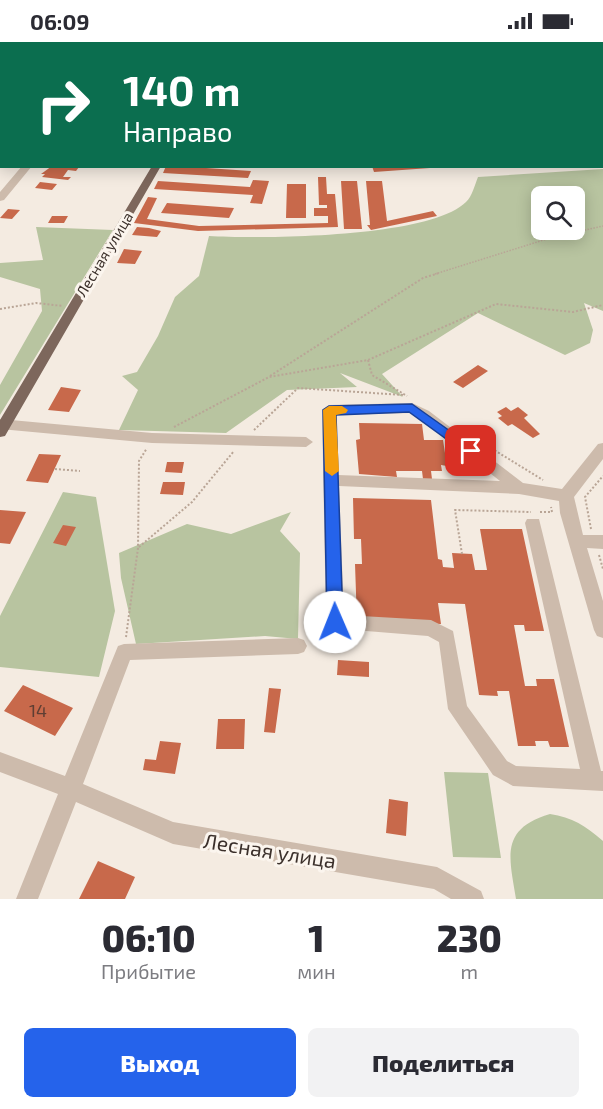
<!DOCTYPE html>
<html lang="ru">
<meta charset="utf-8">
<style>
body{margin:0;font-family:"Exo 2",sans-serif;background:#f2f2f3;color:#2b2b33;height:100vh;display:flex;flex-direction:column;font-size:22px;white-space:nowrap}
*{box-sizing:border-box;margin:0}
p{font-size:20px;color:#7c7c81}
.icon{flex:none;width:33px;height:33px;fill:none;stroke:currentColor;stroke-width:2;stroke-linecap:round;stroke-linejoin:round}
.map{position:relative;height:857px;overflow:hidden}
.sheet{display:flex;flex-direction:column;background:#fff;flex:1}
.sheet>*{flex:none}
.hud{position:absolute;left:0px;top:0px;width:603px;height:126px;box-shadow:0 3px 15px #0003;background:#0b6e4f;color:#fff;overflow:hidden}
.fabs{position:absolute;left:531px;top:144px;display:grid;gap:12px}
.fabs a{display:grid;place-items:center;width:54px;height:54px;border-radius:9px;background:#fff;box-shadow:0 3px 15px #0003;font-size:30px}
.pin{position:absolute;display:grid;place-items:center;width:51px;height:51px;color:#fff;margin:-26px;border-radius:12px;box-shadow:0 3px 9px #0006}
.me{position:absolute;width:66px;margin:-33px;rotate:359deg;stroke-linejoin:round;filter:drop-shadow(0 0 4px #0008)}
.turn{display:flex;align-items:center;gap:21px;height:126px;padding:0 24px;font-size:27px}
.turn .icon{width:78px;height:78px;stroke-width:2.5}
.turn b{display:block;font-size:42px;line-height:51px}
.eta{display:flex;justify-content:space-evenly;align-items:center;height:102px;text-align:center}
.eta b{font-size:36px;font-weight:800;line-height:42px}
.primary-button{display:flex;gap:12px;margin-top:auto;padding:12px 24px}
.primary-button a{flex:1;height:69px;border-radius:9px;background:#2563eb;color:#fff;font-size:24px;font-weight:800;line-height:69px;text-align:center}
.primary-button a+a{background:#f2f2f3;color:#2b2b33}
.status{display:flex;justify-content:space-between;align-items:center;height:42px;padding:0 30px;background:#fff;direction:ltr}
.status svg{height:16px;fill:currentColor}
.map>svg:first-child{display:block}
.green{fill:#b8c4a0;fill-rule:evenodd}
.building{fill:#c8694b}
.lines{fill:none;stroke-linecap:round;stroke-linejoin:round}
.path-far1{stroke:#b9a596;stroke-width:1.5;stroke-dasharray:1.5 1.5;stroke-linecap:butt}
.path{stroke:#b9a596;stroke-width:2;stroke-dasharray:2 2;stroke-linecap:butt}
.minor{fill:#cdbbac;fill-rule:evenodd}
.major{fill:#7d675c;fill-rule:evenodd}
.route{fill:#2563eb;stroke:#184099;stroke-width:1.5}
.slow{fill:#f59e0b}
.labels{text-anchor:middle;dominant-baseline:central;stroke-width:6;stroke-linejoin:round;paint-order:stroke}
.far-street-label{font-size:15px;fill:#3b302b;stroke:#fbf5ee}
.near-number-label{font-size:18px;fill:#5e3e33}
.near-street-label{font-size:21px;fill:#3b302b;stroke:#fbf5ee}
</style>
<div class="status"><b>06:09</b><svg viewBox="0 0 49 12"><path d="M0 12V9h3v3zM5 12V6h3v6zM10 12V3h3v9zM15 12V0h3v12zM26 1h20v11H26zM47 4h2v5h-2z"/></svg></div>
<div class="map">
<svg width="603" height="857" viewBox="0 0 603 857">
<rect width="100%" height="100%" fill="#f4ebe1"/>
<path class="green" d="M603,127V269L584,261L593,288L590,301L565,313L478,271L382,332L403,355L340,331L357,345L287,348L226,391L119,388L138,348L122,334L137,330L158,294L175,255L199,234L209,194C261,197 430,196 466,160C472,155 475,142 478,135ZM542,154H574V188H542Z
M36,185L113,188L0,373V343L42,269L40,247L0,235V221L43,218Z
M63,450L96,455L115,569L99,635L0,625V574Z
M291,470L280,489L300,511L298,597L265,594L136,602L121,536L119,511L187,482L231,492Z
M444,730L488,731L501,816L453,815Z
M550,772C572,775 586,784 603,799V857H516C509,814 500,787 550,772Z"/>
<path class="building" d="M52,124H73L79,125L76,129L68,128L63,135H71L68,138L42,135L45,132H41Z
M166,124H176L251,129L248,136L163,131Z
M372,124H430V126L374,130Z
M318,135H326L327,152H335L338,185L198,189L134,181L148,155L157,156L147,177L199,184L328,181V174H314V166H327V163H319Z
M253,138L269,139L262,162L250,161L253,153L154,147L158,139L250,145Z
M341,139H357L362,187H344Z
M366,139H382L387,179L433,169L437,174L371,188L367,183H370Z
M40,140L57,142L52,148L35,146Z
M287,142H306V176H286Z
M167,161L234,166L229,176L161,171Z
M8,167L20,168L12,177L0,176Z
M52,174H68L64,181H48Z
M137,185L149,186L161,189L157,195L132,193Z
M124,207L142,209L135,222L117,221Z
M478,323L488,329L463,346L453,340Z
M61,345L81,348L69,370L48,368Z
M506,365L511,369L518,365L528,373L524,376L540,392L533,396L512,382L508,384L498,376L502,374L497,370Z
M359,381L422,382L424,398H443L447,424L441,423L442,429H431L432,437H423L422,429H396L397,435L359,432L356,398L360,397Z
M39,412L61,413L48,441L26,439Z
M167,420H184L182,431L165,430Z
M163,440H185L183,453L160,452Z
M353,456L431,458L438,517L442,518L443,525L454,526L452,511L472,512L475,528H487L480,487H522L544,589H525L524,583H514L525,644H537L536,637H554L569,705H550L548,699H535L536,704H518L509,649H497L498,654L479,653L465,562L438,561L441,582L357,580L355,522H362L361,497H354Z
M0,468L26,470L10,502L0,501Z
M63,483L76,485L66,504L53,501Z
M338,618L369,620V635L337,633Z
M23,643L73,666L55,694L4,669Z
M269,646L281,647L275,691L264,690Z
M218,677H245L244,707H216Z
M160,699L181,701L175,732L143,728L145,717L156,718Z
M389,757L408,760L406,794L386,791Z
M98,819L135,835L125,857H79Z"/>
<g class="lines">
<path class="path-far1" d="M435,232L550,196L603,184"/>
<path class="path" d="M0,267L36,261L63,264
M368,318L372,333L407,354
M270,334L423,236L439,231
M174,385L269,335L368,318L496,262L573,270L603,263
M254,388L298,346L403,353
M481,400L543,438
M55,427L80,429
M540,470H552L551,465
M591,487L585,455L603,434
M139,505L192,460L234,409
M462,512L455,468L531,470
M599,513L603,527
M126,595L138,506L139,419L147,406"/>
<path class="minor" d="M54,0H62L53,2Z
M431,0H439V2H432Z
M486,0H494L495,2H487Z
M565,0H573V2H565Z
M602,5H603V9H602Z
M0,10H2V14H0Z
M602,33H603V38H602Z
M0,44H2L0,49Z
M602,47H603V52H602Z
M602,64L603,65V71L602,70Z
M22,124H32L4,158L0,159V150Z
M412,361L429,369L523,441L562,447L598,402L603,401V417L574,455L583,493H603V507L587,506L603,559V596L597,594L594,588L560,471L559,459L519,452L339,444L344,573L431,578L453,589L467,664L507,719L516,724L580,727L525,481L527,477H539L601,729H603V749L513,744L493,733L448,667L439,600L428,594L329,586L326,580L322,368L329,363ZM410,371L419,375L500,439L338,433L336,373Z
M0,377L152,391L306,395L313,400L306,405L152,401L0,387Z
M298,596L304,598L307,604L304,610L298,612L130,618L83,742L173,780L437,825L481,849L484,857H451L434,847L173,802L76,760L38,857H16L58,752L0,730V710L65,734L118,604L124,602Z"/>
<path class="major" d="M226,0H234V2H226Z
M152,124H161L5,394L0,395V378Z"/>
</g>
<path class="route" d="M412,362L478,409L471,414L467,412L409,370L336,373L343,580L340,585L335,587L329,585L327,580L323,368L329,364Z"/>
<path class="slow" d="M329,364H342L348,368L346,371L336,373L339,429L332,434L325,429L323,368Z"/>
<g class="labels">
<g class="far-street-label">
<text transform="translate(104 212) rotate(-59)">Лесная улица</text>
</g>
<g class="near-number-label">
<text x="38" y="668">14</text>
</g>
<g class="near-street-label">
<text transform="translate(270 808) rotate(9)">Лесная улица</text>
</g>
</g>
</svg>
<div class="fabs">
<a><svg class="icon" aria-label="search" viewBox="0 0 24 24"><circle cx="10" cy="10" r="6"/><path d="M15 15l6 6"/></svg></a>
</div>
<div class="pin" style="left:471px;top:409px;background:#d93025"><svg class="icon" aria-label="arrive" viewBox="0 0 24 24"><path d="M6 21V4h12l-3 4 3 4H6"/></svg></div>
<svg class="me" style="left:335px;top:580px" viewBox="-20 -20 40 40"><circle r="19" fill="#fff"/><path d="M0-13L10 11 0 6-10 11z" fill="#2563eb"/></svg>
<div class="hud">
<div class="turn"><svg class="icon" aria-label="right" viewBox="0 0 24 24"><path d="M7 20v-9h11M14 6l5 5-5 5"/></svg><div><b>140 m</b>Направо</div></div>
</div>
</div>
<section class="sheet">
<div class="eta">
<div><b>06:10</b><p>Прибытие</p></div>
<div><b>1</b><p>мин</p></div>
<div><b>230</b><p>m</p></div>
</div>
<div class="primary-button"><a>Выход</a><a>Поделиться</a></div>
</section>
